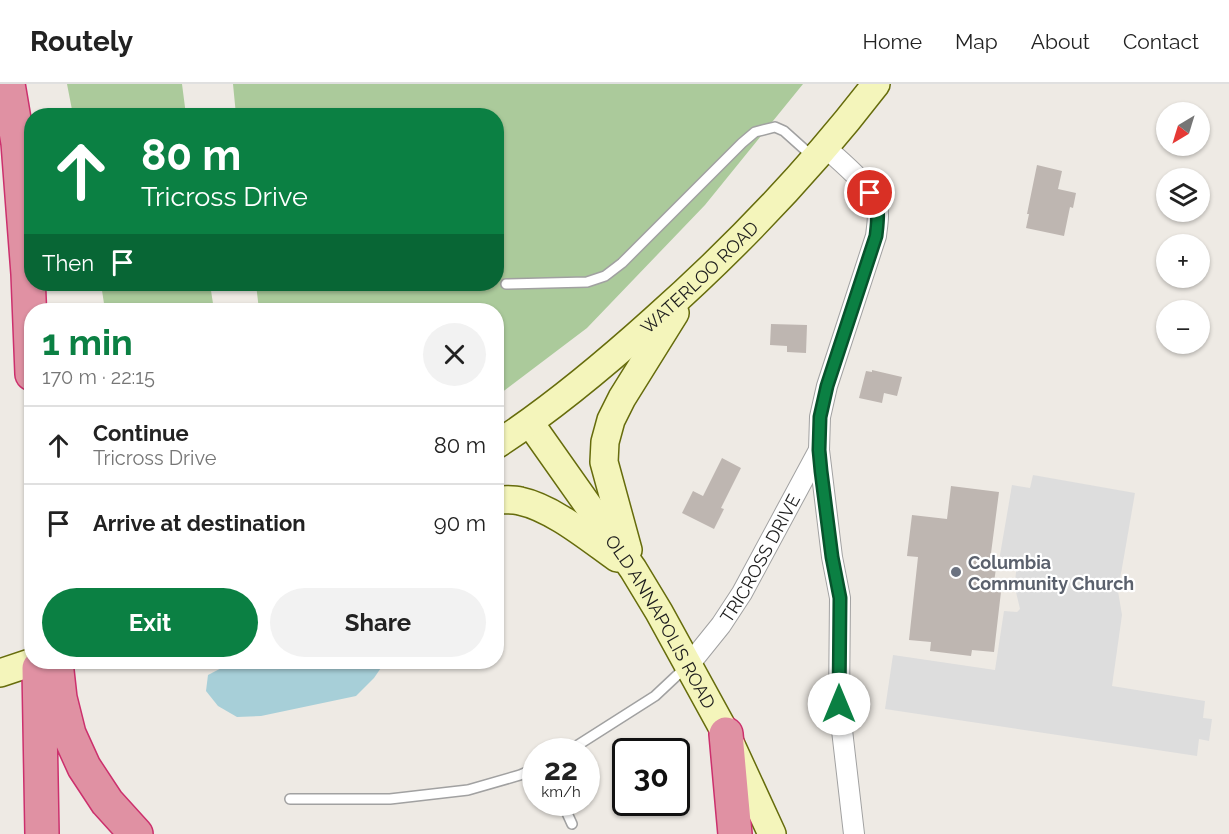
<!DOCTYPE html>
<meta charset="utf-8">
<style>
body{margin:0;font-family:Raleway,sans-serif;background:#f2f2f2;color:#222;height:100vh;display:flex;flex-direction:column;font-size:22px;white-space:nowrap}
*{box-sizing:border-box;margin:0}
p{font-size:20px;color:#767676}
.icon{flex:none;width:33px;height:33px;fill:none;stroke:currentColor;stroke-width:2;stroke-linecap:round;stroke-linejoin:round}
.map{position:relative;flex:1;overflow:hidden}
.side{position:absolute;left:24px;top:219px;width:480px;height:366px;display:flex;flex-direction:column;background:#fff;border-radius:24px;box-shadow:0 2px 4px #0004}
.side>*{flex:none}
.guide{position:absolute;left:24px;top:24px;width:480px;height:183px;border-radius:24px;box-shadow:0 2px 4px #0004;background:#0b8043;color:#fff;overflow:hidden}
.needle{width:39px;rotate:218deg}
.tools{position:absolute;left:1156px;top:18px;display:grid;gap:12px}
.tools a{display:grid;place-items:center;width:54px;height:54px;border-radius:50%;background:#fff;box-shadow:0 2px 4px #0004;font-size:30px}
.speed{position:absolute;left:522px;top:654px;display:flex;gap:12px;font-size:30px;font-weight:700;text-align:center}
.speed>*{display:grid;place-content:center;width:78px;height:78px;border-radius:50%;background:#fff;box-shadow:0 2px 4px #0004;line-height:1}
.speed small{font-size:15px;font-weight:400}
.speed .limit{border:3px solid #111;border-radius:9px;background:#fff;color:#111}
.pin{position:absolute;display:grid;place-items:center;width:51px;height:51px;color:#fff;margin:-26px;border:3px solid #fff;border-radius:50%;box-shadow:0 2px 6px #0007}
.me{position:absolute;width:66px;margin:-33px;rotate:0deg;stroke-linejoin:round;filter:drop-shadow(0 0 4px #0008)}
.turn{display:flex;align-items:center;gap:21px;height:126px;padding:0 18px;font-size:27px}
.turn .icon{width:78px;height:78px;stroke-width:2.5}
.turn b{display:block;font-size:42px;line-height:51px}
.then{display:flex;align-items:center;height:57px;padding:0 18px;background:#0003;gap:12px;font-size:22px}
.round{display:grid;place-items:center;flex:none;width:63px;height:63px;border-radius:32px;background:#f2f2f2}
.head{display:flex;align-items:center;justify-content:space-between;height:102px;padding:0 18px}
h1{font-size:36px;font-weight:700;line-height:45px;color:#0b8043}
.button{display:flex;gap:12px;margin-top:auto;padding:12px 18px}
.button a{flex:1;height:69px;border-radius:36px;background:#0b8043;color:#fff;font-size:24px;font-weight:700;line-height:69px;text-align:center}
.button a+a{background:#f2f2f2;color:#222}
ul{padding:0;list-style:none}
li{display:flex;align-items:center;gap:18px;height:78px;padding:0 18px;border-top:2px solid #e0e0e0}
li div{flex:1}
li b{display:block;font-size:22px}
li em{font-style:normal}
header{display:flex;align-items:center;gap:36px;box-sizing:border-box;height:84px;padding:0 30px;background:#fff;border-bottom:2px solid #e0e0e0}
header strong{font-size:28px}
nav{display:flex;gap:33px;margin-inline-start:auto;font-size:21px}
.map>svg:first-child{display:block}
.forest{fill:#abca9b}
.parking{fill:#ddd}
.water{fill:#a7cfd8}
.building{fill:#beb6b1}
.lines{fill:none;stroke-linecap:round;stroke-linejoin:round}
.service-casing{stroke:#a1a1a1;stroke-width:12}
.minor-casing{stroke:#a1a1a1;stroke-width:22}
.secondary-casing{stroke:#666c0c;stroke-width:30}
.motorway-casing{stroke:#cc306d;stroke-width:36}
.service{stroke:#fff;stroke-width:9}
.minor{stroke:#fff;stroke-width:20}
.secondary{stroke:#f4f5bb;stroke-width:27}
.motorway{stroke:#e091a3;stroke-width:33}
.route-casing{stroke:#07532c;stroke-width:15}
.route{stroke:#0b8043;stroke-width:10}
.worship-dot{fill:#6b7280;stroke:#fff;stroke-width:2}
.labels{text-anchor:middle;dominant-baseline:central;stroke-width:4.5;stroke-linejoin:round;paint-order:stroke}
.street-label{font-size:18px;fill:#1d1d1d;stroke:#fff}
.worship-label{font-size:18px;font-weight:bold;fill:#5b616d;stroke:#fff;text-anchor:start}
</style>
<header>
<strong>Routely</strong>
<nav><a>Home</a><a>Map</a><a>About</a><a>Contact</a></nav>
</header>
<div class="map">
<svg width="1229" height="750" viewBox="0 0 1229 750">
<rect width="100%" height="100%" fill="#eeeae4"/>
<path class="forest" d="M67,0H182L186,31H73Z
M233,0H803L705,121L587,244L497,312L496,226H259L256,200H496V32L236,31Z
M101,200H210L214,226H105Z"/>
<path class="parking" d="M1033,391L1135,409L1118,507L1122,531L1112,602L1205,617L1203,634L1212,635L1209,657L1199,655L1197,672L885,625L893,571L995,586L1004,527L1017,528L1020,525L1016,508L1015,497L1017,480L999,477L1012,401L1030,404Z"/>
<path class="water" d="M233,578H385L374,594L356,612L261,632L237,633L218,622L206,607L208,591Z"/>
<path class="building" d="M1037,81L1062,87L1058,105L1076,109L1073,124L1070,123L1064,152L1026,144L1029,130H1027Z
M771,240L807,241L806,269L787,268V262L770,261Z
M872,286L902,293L897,312L884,309L882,319L859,314L866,287L872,288Z
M722,374L741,384L721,424L724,425L714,445L682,429L693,407L703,412Z
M951,402L999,408L990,477L997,478L994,498L1002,499L994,568L972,566L971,572L930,567L931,558L909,556L918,473L907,472L912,431L947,435Z"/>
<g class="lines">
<g class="service-casing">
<path id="service" d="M506,200L587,198L605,192L622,179L742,59L755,48L775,43L784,47L813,73
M567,668L655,612L687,582
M290,715H390L468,706L520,691L536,684
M562,718L572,740"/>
</g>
<g class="minor-casing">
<g id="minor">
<path d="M819,366L832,473L840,514L839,620L854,750"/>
<path id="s1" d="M688,582L721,541L742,509L819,366L820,333L827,302L876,152C877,142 880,128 876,119C869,100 840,77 825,63"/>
</g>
</g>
<g class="secondary-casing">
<g id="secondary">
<path id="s2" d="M530,339L633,485L659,528L726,650L772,750"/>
<path id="s3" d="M496,361C553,324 604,281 654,236C735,164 810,86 876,0"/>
<path d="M496,416C504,416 513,415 520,417C553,424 590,455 617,474"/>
<path d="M628,466L604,378L605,358L611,336L622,314L675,229"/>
<path d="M0,589L33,578"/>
</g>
</g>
<g class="motorway-casing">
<path id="motorway" d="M8,0L18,59L28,190L32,290
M56,578L60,614L69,650L84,683L107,718L136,750
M39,584L42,750
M726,650L735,750"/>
</g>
<use href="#service" class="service"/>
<use href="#minor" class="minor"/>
<use href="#secondary" class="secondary"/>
<use href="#motorway" class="motorway"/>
</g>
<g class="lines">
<g class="route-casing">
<path id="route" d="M839,620L840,514L832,473L821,387L819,366L820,333L827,302L876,152C878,133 880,125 870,109"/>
</g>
<use href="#route" class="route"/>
</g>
<circle class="worship-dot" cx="956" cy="488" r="6"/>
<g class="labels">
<g class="street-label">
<text stroke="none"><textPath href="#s3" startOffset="264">WATERLOO ROAD</textPath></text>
<text stroke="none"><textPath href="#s1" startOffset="130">TRICROSS DRIVE</textPath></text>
<text stroke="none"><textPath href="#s2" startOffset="238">OLD ANNAPOLIS ROAD</textPath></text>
</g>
<g class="worship-label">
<text x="968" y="478">Columbia<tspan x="968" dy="21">Community Church</tspan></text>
</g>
</g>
</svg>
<div class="tools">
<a><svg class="needle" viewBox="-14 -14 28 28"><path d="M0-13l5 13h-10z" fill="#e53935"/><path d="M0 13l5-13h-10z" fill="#767676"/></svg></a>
<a><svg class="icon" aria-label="layers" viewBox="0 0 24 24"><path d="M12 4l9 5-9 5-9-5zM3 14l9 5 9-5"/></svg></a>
<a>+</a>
<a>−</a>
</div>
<div class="speed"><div>22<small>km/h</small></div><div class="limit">30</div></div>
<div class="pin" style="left:870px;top:109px;background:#d93025"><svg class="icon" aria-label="arrive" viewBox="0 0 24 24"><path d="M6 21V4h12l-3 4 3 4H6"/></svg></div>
<svg class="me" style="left:839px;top:620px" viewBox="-20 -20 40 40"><circle r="19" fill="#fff"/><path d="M0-13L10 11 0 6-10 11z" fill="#0b8043"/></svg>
<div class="guide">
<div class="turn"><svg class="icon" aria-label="ahead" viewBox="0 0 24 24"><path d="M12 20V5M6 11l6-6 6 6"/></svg><div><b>80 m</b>Tricross Drive</div></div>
<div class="then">Then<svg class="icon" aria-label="arrive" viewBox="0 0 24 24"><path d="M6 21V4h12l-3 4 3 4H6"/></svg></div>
</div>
<section class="side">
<div class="head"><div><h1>1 min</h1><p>170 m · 22:15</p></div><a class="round"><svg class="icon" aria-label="close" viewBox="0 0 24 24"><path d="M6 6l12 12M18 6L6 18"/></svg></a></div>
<ul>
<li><svg class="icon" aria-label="ahead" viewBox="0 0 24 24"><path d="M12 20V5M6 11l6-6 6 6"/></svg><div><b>Continue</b><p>Tricross Drive</p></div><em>80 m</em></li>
<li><svg class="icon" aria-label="arrive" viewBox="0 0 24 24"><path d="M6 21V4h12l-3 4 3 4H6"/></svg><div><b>Arrive at destination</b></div><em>90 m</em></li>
</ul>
<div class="button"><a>Exit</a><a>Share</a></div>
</section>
</div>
